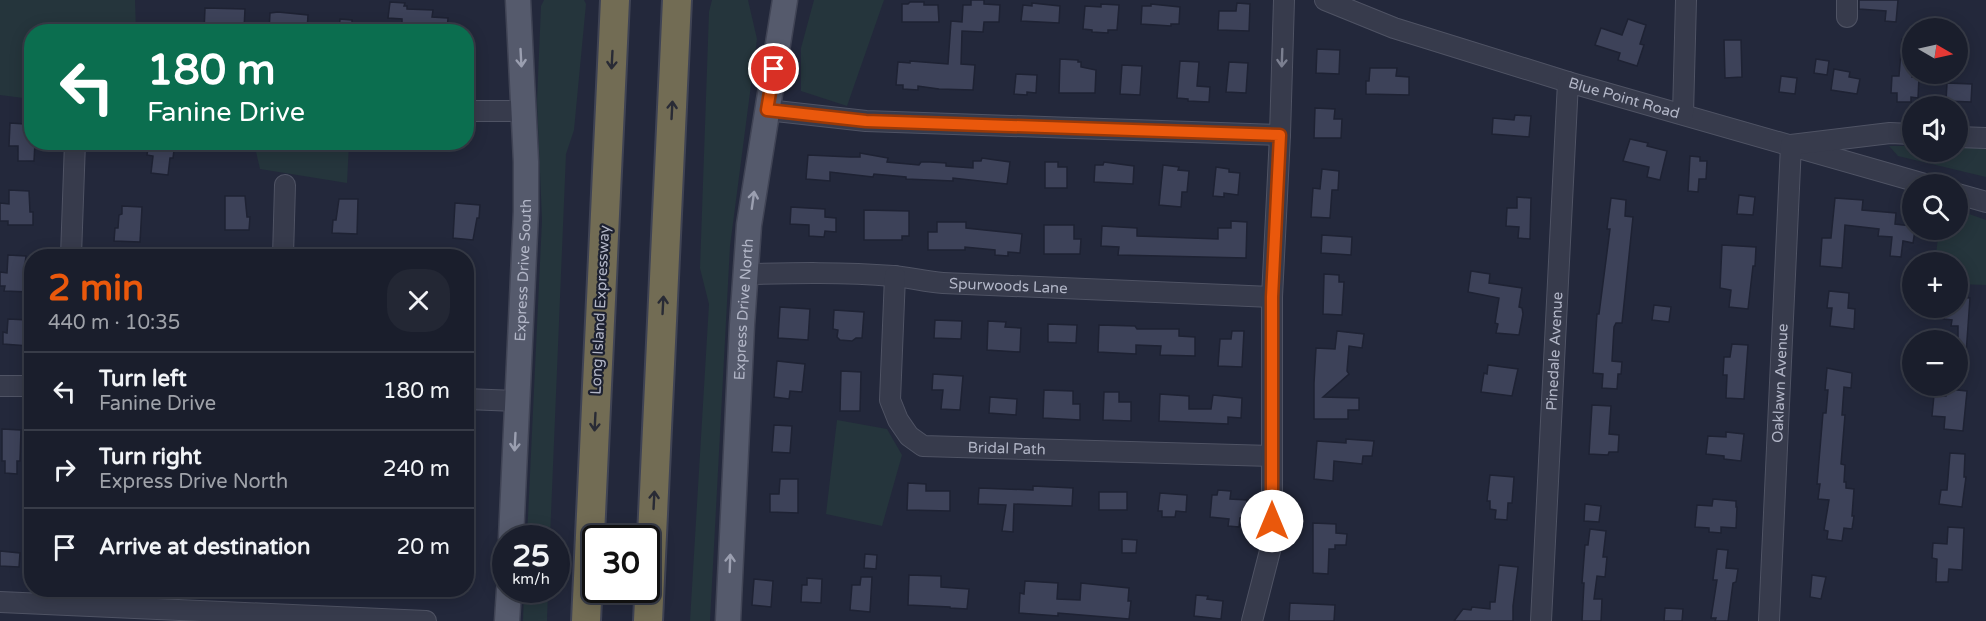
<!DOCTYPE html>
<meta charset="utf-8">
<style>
body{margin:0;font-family:"Varela Round",sans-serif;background:#232734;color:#f1f3f6;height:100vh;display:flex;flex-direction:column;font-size:22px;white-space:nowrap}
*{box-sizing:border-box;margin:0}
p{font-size:20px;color:#9fa2a9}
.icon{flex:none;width:33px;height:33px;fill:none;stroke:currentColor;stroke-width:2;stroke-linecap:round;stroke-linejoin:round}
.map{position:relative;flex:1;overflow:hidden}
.details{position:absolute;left:24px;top:249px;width:450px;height:348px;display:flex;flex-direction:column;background:#1a1e2c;border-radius:24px;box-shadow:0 3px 15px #0003,0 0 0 2px #383c48}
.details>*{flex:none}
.hud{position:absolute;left:24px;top:24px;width:450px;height:126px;border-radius:24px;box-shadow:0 3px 15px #0003,0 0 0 2px #383c48;background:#0b6e4f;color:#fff;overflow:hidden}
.needle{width:39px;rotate:99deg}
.tools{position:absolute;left:1902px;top:18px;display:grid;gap:12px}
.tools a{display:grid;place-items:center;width:66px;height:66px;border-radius:50%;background:#1a1e2c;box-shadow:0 3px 15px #0003,0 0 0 2px #383c48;font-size:30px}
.speed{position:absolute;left:492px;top:525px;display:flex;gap:12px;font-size:30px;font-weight:700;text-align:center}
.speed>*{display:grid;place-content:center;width:78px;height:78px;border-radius:50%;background:#1a1e2c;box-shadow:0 3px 15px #0003,0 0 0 2px #383c48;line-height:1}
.speed small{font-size:15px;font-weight:400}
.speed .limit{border:3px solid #111;border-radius:9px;background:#fff;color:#111}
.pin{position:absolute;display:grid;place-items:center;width:51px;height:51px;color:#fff;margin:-26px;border:3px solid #fff;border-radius:50%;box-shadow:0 2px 6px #0007}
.me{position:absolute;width:66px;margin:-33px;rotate:0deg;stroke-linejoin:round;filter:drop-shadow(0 0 4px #0008)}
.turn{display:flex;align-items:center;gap:21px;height:126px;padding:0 24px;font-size:27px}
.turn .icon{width:78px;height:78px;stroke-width:2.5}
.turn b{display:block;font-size:42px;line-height:51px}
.round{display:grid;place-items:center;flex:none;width:63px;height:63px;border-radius:24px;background:#232734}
.overview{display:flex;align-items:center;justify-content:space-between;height:102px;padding:0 24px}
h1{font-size:36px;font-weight:700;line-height:45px;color:#ea580c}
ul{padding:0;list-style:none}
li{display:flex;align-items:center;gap:18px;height:78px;padding:0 24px;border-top:2px solid #383c48}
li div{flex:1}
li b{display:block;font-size:22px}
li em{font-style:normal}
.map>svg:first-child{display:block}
.green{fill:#25353c}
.building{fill:#3d4259;stroke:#1e2233;stroke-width:1.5}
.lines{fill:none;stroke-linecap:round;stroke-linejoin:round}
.minor-casing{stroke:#4f5364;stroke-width:22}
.major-casing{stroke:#404455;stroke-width:27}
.highway-casing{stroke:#3f4354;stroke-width:32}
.minor{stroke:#373b4c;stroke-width:20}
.major{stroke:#555a6c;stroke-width:24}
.highway{stroke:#726c54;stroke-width:28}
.oneway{stroke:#9b9fb0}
.oneway2{stroke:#7b7f90}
.oneway3{stroke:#292b35}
.route-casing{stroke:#983908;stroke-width:15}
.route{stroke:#ea580c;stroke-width:10}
.labels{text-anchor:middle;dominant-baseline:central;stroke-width:4.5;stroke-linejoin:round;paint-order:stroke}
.street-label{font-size:15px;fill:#b2b6c7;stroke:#1c2030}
</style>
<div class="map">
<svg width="1986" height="621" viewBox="0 0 1986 621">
<rect width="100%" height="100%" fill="#23283b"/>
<path class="green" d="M0,0H135L136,31L32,32L31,99L0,95Z
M544,0H584L586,4L574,130L566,154L550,538H527L542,220L537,101L541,6Z
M712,0H748L757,39L730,246L710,621H690L709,304L700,268L709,12Z
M814,0H884L847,106L801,91V48Z
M254,143H349L347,183L260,169Z
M1889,146H1912V152H1958V147L1986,148V177L1898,156Z
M1958,210L1986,220V285L1958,284V262H1935L1939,230H1958Z
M837,420L887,429L902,455L882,526L826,514Z
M524,590H548L547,621H523Z"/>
<path class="building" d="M971,0H984V4L1000,5L999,22H984L983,32L962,31L961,64L975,65L973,90L939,89L918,86V90L903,89V85H896L898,62L910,63V61L948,64L951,21L962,22L963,5H971Z
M1859,0H1898L1896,22L1885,21L1886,11L1859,9Z
M390,2L405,3L404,6H407V9L433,10L432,17L448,18L447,32H402V19L388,18Z
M910,2H924V5H938L939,22H902V4H908Z
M1032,3L1060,6L1059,23L1021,21L1023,5L1032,6Z
M1237,3L1250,4L1249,31L1218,30L1219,11H1236Z
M1101,4L1119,5L1117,30H1108V33L1092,32V30L1083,29L1085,6L1101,7Z
M1151,4L1180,7L1179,24H1171V26L1141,24L1142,6H1151Z
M205,8L245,9L244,29H237V32H204Z
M278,12L308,15L307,31L269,32L270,13Z
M340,19L352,20V32L339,31Z
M1628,19L1646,25L1640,44L1644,45L1637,66L1618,60L1620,53L1595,45L1601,28L1622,35Z
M1902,39L1912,40V77H1919L1918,98L1911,97V102H1897V93H1891L1892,76H1899Z
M1724,40H1741L1742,77L1725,78Z
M1317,49L1340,50L1339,74L1316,73Z
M1060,59L1078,60V62H1081V67L1096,70L1095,93H1059Z
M1816,59L1829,61L1827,75L1814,73Z
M1180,61L1199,62L1197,86L1210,87L1209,102L1188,101V99L1177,98Z
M1229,62L1248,63L1246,93L1226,92Z
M1122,65L1142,66L1140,95L1120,94Z
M1370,68H1397L1396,76L1409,77V95L1366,94V81H1369Z
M1834,69L1850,72L1849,77L1860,79L1857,94L1831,90Z
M1016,74L1037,75L1036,93L1027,92V95L1014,94Z
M1781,76L1797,78L1795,94L1779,92Z
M1947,83L1972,84L1971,102L1946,101Z
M1315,108L1335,109L1334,119H1342L1341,138H1314Z
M1515,115L1531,116L1529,137L1492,134L1493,118L1514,120Z
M10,123L25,124V132H32V142H35L34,161H18V146H9Z
M1630,139L1648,143L1647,146L1667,151L1660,180L1647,177L1649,167L1623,161Z
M149,142H175L173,158H170L168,175L151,173L153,156L147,155Z
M860,153L888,158L887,162L919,165L921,162H930L946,163V166L973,168V161H981L982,158L1010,162L1007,184L953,178V181L906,179V177L874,174L873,177L830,172V181L806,179L808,155L851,157H860Z
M1690,156L1700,157V161H1707L1706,179H1699L1698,192L1688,191Z
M1045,162H1058V167H1067V188H1045Z
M1104,162L1134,166L1133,184L1094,182L1095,165H1103Z
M1163,165L1179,167L1178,170L1189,171L1187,192H1182L1181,207L1159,205Z
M1216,167L1229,169V172L1240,173L1238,195L1224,193V197L1213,196Z
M1322,169L1339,171L1338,190H1332L1330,218L1311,217L1313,188L1320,189Z
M9,190L29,191L30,212H33V225H8V221H0V203L9,204Z
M1739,195L1755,197L1753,215L1737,214Z
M225,196H245L247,217H250L249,230H225Z
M1517,197L1531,198L1530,239L1518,238L1519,227L1506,226L1507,208H1517Z
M1611,198L1626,200L1625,216L1633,217L1622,323H1616L1614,327L1612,361L1622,362L1621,374H1618L1617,389L1602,388L1603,374L1593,373L1597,314H1599L1610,229H1607Z
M1835,198L1863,200L1862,210L1896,213L1895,224L1912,226V230H1915L1913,243L1903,241L1901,257L1890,256L1892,237L1878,236L1879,229L1845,225L1842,268L1820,266L1822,238H1831Z
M339,199H358L357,234L332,233L333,220H336Z
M455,203L480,205L479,218H477L473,240L453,238Z
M122,206L142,207L140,242L114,241L115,228H118L119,215L122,214Z
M791,207L825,209V217L836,218V232L825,231L824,237L809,236V225L790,224Z
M864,210L909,211V236H902V240H864Z
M1231,221L1247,222L1246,258L1118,255L1119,247L1101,246L1102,226L1137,228V236L1218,239V228H1231Z
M937,222H966V228L1022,234L1020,253L1008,252V256L995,255V250L965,247V250H928V232H937Z
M1044,225H1074V239H1081L1080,254H1044Z
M1322,235L1352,237L1351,255L1321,253Z
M1722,245L1756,247L1755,266H1753L1748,309L1729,307L1731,290L1720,288Z
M8,255L26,256L25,264L28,266V278H31L30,292L4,291L5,286H0V272L7,273Z
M1471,271L1490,274L1489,283L1522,288L1519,307L1522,308L1523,314L1519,335L1496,333L1498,324L1495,323L1499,298L1468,292Z
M1324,274L1339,275V282H1344L1342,315L1323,314Z
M1829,291L1849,293L1848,308L1855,309L1854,329L1830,326L1832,308H1827Z
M1958,297L1970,298L1966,354H1958V326H1951L1952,320L1944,319L1945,308H1958Z
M1654,305L1671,307L1669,322L1652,320Z
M780,307L810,309L808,340L778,338Z
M834,310L864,312L862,338H856L852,341L840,340L837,337L838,330L833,329Z
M8,319L28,320L27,331H30L29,346L3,344V332L7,333Z
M935,320L962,321L961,339L934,338Z
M988,321L1006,322L1005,327L1021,328L1020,352L987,350Z
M1048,324L1077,325L1076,343L1048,342Z
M1099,325L1135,326L1137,329H1179V336L1195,337V356L1160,355L1161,346L1136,345V354L1098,352Z
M1232,331H1244L1242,367L1218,366L1220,339H1231Z
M1337,331L1364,334L1362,348L1349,346L1347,371L1349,374L1323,397L1359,398V410H1348V419H1314V383L1316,348L1335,349Z
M1732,344L1748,345L1744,399L1726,398L1727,375H1723L1724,357H1730Z
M777,361L805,364L802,392L790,391L789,399L774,397Z
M1488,365L1518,369L1512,396L1481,392L1484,373L1487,374Z
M1827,368L1852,373L1851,388L1844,387L1842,415H1845L1841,464L1845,465L1844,482H1846V488L1854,489L1852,516H1854L1852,529L1844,528L1842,541L1827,539L1828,531L1824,530L1829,500L1818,499L1820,484H1817L1823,413H1826L1828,390H1825Z
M841,371L861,372L860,411H840Z
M933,374L963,376L960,410L941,409L943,390H932Z
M1947,389L1967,391L1963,431L1944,429L1945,417L1932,416L1934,395L1946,396Z
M1044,390L1073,391V404H1080V420L1043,418Z
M1104,392H1119V402H1131V421L1103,420Z
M1160,394L1189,396V409H1211L1213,395L1242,398L1241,418L1228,417V424L1159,421Z
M990,397L1017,399L1016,415L989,413Z
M1592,405L1611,406L1609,434L1619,435L1618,452H1609L1608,455L1589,454Z
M774,425L792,426L790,453L772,452Z
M2,429L21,430L20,461H17V474L5,473V461H2Z
M1726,432L1744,434L1741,461L1724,459V456L1706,454L1708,436L1726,437Z
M1346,439L1374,441L1372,456H1363L1362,464L1334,461L1333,481L1314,479L1317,441L1346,443Z
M1950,453L1965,454L1964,477H1966L1962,507L1939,504L1941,490H1947Z
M1490,475L1514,477L1512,503H1508L1507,520L1495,519L1496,510L1490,509V501H1487Z
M780,479H798V513L770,512V494H779Z
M908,483L926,484V491H950V511L907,510Z
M1033,486L1073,488L1072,506L1014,504L1013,532L1002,531L1006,505L978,504L979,488L1033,490Z
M1218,490L1231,491L1230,499L1247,500L1245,518H1240L1239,527L1228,526L1229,519L1210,517L1212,495H1217Z
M1099,492H1127V510H1099Z
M1160,493L1187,495L1186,512L1176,511L1175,517H1162V511H1158Z
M1713,499L1736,501V507H1737L1736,528L1721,527V533L1709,532V528L1695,527L1697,505L1712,506Z
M1585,504L1601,506L1599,522L1584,521Z
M1313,523L1336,524V533L1347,534L1346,545H1335V549H1329L1328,574L1313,573Z
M1948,527L1964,528L1962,570L1949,569L1948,582H1936L1937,559L1932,558L1933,543L1947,544Z
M1590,529L1606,531L1603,557H1607L1605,577L1597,576L1594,599H1602L1601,621H1582L1584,583H1582L1585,545H1588Z
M1122,539L1137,540L1136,553H1122Z
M1717,549L1728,550L1726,568L1738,569L1736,582L1733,583L1728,621H1715L1716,618H1711L1717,580H1713Z
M0,551L20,553L19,567L0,566Z
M865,554L877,555L876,569L864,568Z
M1499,565L1518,567L1513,606V621H1454L1463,609L1471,610L1472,607L1490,609V602H1495Z
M909,575L941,576V587L969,589L967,609L950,608V607L908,605Z
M1812,575L1826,577L1821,599L1810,597Z
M861,577H872L870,612L850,610L852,585H860Z
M807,578L822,579L821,603L801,602L802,585H807Z
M754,579L773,581L771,607L752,605Z
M1025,581L1058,583L1057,599L1080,600L1081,583L1129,588L1128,601H1131L1129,619L1058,613V616L1019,613L1020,593L1024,594Z
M1196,595L1208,596L1207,599L1223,601L1221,619L1194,616Z
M1290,603L1335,605L1334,621H1289Z
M1665,608L1683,609L1682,621H1664Z"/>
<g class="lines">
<g class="minor-casing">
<g id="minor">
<path id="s1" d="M1325,0L1394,28L1568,82L1925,184"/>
<path d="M1847,17V0"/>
<path d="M767,110L866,121L1280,135"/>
<path d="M466,111H524"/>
<path d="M1683,114L1686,0"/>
<path d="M1958,137L1986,138"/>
<path d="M1958,194L1986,202"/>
<path d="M71,256L75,142"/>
<path d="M283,256L285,185"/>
<path id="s2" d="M745,274C794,273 844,272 893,276C909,277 926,282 943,283L1272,297"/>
<path id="s3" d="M895,276L890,400L898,420L909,436L923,446L1272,456"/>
<path d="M0,386H32"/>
<path d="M466,399L517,401"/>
<path d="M0,602L426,621"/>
<path d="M1252,621L1272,543V297L1280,135L1284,0"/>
<path id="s4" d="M1541,621L1568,82"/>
<path id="s5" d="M1769,621L1791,145L1890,133L1912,134"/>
</g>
</g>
<g class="major-casing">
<g id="major">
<path id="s6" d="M511,538L526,211V162L518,0"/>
<path d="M507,621L509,590"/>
<path id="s7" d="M728,621L742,325L749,225L785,0"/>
</g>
</g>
<g class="highway-casing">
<path id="highway" d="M586,621L615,0
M648,621L677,0"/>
</g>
<use href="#minor" class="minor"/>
<use href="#major" class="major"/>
<use href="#highway" class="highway"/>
</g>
<defs><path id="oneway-shaft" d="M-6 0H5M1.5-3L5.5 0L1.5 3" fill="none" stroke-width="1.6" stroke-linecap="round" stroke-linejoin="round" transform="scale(1.5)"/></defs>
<g class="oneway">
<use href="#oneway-shaft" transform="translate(521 58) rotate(87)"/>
<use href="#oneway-shaft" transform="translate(753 200) rotate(-82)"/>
<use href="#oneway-shaft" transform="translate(515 442) rotate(93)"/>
<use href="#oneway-shaft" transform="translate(730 563) rotate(-88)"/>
</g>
<use class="oneway2" href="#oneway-shaft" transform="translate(1282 58) rotate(92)"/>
<g class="oneway3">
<use href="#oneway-shaft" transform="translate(612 60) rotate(93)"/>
<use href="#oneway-shaft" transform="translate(672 110) rotate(-87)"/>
<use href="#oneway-shaft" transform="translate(663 305) rotate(-87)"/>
<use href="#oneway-shaft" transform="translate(595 422) rotate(93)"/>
<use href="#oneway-shaft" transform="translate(654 500) rotate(-87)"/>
</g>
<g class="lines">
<g class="route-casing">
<path id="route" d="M774,69L767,110L866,121L1280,135L1272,297V521"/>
</g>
<use href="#route" class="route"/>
</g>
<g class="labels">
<g class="street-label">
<text stroke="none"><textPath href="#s1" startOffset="315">Blue Point Road</textPath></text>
<text stroke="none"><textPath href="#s6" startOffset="268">Express Drive South</textPath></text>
<text stroke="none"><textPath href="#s2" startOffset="264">Spurwoods Lane</textPath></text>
<text stroke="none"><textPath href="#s7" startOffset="312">Express Drive North</textPath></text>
<text transform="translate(600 310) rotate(-87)">Long Island Expressway</text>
<text stroke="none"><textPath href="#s4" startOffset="270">Pinedale Avenue</textPath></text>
<text stroke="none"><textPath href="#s5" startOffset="238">Oaklawn Avenue</textPath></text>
<text stroke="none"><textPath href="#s3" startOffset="266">Bridal Path</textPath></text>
</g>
</g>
</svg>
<div class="tools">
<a><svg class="needle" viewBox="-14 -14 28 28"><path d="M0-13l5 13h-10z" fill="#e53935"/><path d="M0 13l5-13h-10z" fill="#9fa2a9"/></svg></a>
<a><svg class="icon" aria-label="sound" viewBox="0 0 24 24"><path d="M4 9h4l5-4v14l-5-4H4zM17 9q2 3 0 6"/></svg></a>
<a><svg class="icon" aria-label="search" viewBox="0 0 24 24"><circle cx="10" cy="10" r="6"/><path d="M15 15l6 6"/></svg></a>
<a>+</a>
<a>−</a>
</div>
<div class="speed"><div>25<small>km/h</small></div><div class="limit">30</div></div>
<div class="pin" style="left:774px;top:69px;background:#d93025"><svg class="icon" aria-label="arrive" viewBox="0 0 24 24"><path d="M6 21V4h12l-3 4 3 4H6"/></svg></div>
<svg class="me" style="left:1272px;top:521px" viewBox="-20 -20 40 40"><circle r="19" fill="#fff"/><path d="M0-13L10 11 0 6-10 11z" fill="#ea580c"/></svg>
<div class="hud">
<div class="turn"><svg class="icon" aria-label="left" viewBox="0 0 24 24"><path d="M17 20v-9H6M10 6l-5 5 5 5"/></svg><div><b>180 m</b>Fanine Drive</div></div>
</div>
<section class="details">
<div class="overview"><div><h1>2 min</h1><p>440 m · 10:35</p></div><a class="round"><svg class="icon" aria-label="close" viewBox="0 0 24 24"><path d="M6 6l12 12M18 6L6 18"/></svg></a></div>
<ul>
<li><svg class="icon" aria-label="left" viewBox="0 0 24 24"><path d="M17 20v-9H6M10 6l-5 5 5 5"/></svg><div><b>Turn left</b><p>Fanine Drive</p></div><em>180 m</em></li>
<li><svg class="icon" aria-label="right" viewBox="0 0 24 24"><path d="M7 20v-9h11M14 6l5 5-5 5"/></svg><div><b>Turn right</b><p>Express Drive North</p></div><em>240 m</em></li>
<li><svg class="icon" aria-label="arrive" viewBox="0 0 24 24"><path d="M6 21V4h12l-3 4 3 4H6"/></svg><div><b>Arrive at destination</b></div><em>20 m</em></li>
</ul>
</section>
</div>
